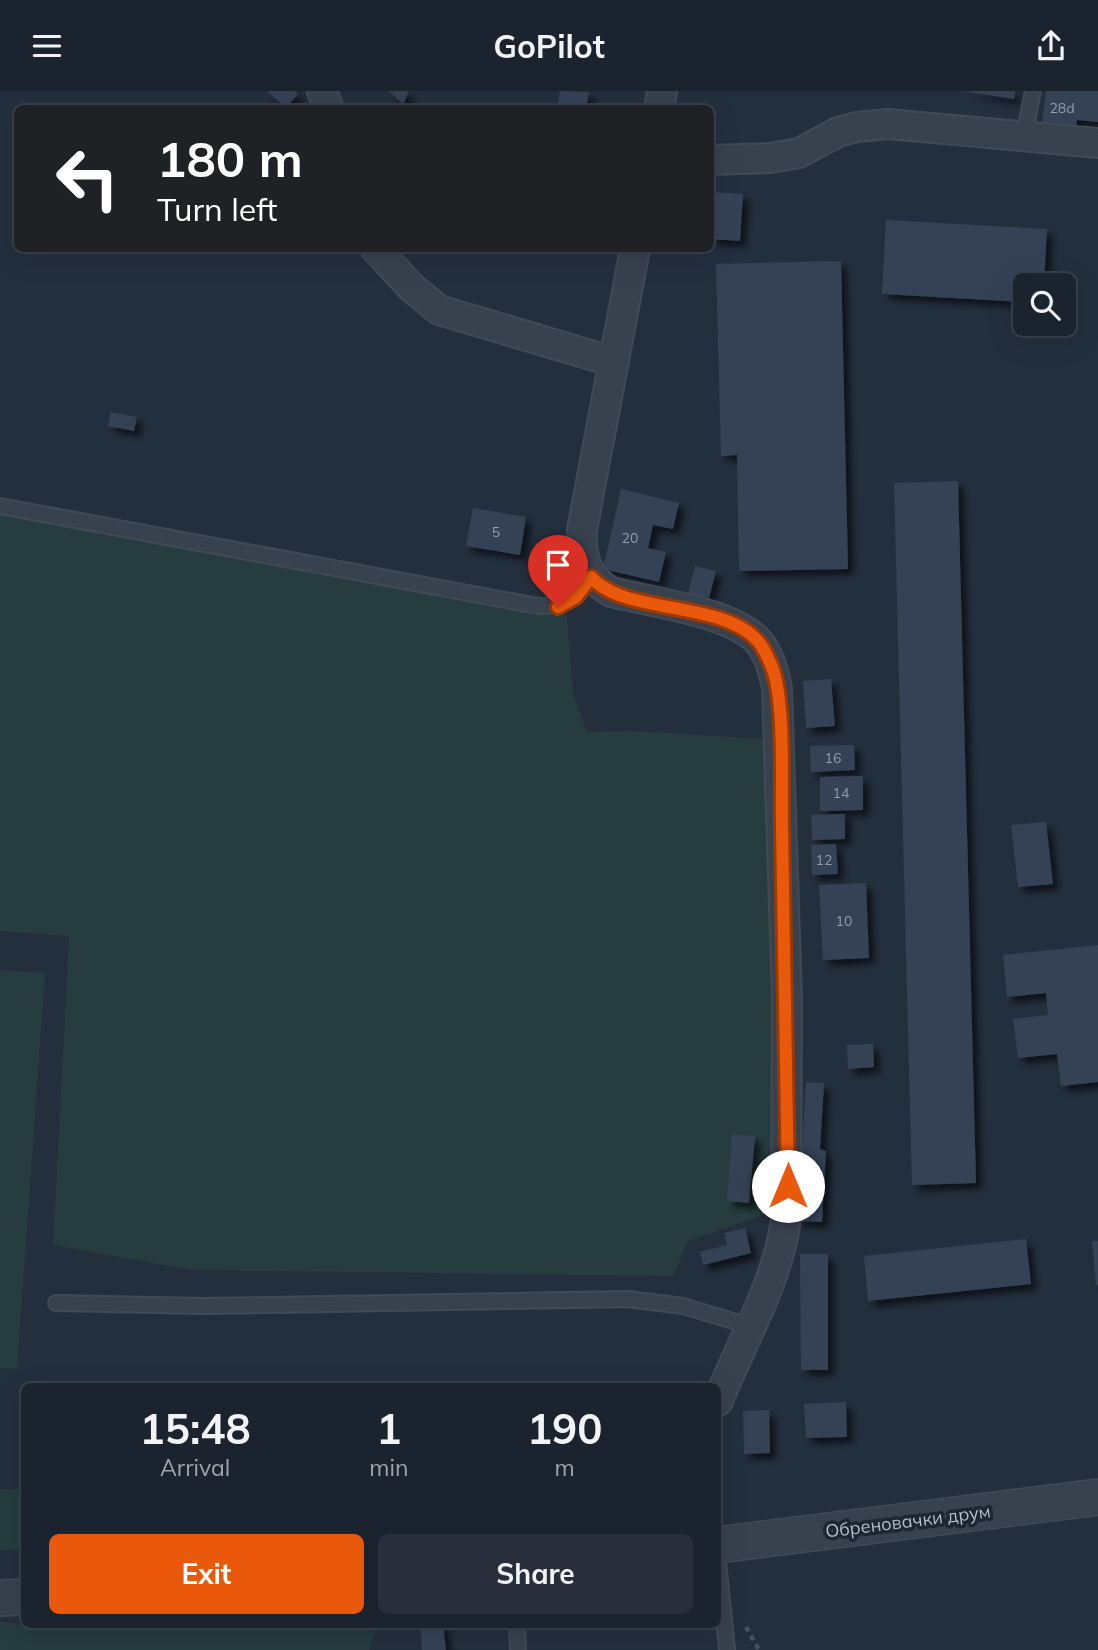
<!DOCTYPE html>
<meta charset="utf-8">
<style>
body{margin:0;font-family:Mulish,sans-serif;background:#282f3a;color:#f1f3f6;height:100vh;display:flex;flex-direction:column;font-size:26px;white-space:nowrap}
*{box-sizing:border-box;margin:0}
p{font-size:23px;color:#a0a4aa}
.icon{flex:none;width:38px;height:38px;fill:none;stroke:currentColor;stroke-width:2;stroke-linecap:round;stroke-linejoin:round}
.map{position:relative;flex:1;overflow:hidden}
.side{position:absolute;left:21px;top:1292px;width:700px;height:245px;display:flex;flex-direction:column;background:#1b232e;border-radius:10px;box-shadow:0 7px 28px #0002,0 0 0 2px #39404a}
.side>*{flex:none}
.hud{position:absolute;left:14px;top:14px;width:700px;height:147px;border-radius:10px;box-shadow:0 7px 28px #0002,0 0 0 2px #39404a;background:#202124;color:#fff;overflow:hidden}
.fabs{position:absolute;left:1013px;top:182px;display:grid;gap:14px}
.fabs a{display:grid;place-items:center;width:63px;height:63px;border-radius:10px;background:#1b232e;box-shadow:0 7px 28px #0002,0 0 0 2px #39404a;font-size:35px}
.pin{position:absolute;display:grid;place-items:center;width:60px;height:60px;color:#fff;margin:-72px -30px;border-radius:50% 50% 50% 0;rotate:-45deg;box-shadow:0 0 7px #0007}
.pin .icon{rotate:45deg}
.me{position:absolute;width:77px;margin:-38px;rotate:0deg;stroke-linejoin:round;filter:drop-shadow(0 0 5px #0008)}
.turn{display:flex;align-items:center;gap:24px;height:147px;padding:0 28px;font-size:32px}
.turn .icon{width:91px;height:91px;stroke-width:2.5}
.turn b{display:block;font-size:49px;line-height:60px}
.eta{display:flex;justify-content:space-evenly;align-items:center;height:119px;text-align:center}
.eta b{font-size:42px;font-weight:700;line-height:49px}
.action{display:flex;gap:14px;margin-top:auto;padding:14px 28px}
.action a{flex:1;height:80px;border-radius:10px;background:#ea580c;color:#fff;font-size:28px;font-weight:700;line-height:80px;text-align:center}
.action a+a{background:#282f3a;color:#f1f3f6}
header{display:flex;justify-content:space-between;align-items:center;height:91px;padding:0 28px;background:#1b232e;font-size:32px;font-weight:700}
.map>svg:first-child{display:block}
.green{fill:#263c3f}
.building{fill:#364354;filter:url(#shadow)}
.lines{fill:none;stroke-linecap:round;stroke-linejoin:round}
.service-casing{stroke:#414a57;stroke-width:18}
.minor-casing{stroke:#414a57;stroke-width:32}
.tertiary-casing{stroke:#414a57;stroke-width:38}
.path{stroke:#3f5557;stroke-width:4.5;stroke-dasharray:5 5;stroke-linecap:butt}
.service{stroke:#38414e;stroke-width:14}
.minor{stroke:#38414e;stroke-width:28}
.tertiary{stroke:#38414e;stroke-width:35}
.route-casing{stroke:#983908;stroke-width:18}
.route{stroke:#ea580c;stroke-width:12}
.labels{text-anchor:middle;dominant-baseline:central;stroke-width:7;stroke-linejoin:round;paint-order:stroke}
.number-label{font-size:14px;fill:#929caa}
.street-label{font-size:18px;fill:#b4bcc9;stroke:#1d2633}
</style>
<header><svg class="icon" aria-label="menu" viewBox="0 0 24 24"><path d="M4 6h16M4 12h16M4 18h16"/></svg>GoPilot<svg class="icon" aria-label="share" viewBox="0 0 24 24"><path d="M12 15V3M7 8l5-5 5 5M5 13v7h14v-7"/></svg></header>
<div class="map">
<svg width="1098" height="1559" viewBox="0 0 1098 1559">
<defs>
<filter id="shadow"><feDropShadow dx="6" dy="6" stdDeviation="3.5" flood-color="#0009"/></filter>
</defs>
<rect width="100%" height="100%" fill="#242f3e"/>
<path class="green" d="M0,411L567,524L573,603L587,641L633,640L779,649L772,1121L688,1150L673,1185L192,1179L53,1154L69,845L0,840Z
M0,879L45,882L17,1278L0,1277Z
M0,1398H24V1457L0,1460Z
M0,1531L24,1533H378L369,1559H0Z"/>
<path class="building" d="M267,0H294L298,3L286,17Z
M389,0H409L403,13Z
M560,0L589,1L586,18H557Z
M962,0H1015L1014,8Z
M1046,0H1098V31L1077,29L1076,39L1042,34Z
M710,101L743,103L740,150L710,148Z
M886,129L1047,138L1044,194H1026V211L882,203Z
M841,170L848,478L739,480L737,364L721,365L716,173Z
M111,321L137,326L134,340L108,335Z
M958,390L976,1092L912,1094L894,392Z
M621,398L679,412L673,438L653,434L648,457L666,461L659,491L603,478Z
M473,417L526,426L520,464L466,455Z
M695,475L716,480L709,507L688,502Z
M831,588L835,635L806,637L803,590Z
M854,654L855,679L811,681L810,655Z
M863,685V719L820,720V686Z
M845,723V748L812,749L811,724Z
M1046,731L1053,793L1018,796L1011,734Z
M836,753L838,783L812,784L811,754Z
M866,792L869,867L823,869L819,794Z
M1098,854V991L1061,995L1057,963L1018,967L1013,928L1048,924L1046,902L1007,906L1003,864Z
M873,953L874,976L848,978L847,954Z
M806,991L824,992L820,1058L826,1060L822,1131L798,1130Z
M732,1043L755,1045L749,1112L727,1110Z
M745,1137L751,1162L703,1174L700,1161L727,1154L724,1142Z
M1026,1148L1031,1193L868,1210L864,1165Z
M1092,1150H1098V1194H1096Z
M800,1163H828V1279H801Z
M846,1311L847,1346L806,1347L804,1313Z
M769,1319L770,1362L744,1363L743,1320Z
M420,1533H443L446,1559H422Z"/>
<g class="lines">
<g class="service-casing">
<path id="service" d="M1024,46L1033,0
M0,415L538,515C565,516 576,507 591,486
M56,1212L203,1215L628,1208L683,1215L750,1235
M718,1470L727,1559
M517,1533L518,1559"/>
</g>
<g class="minor-casing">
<path id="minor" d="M322,0L329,18
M659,18L662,0
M710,69L770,67L799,62L838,41L857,36L888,33L1098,52
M376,158L411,196L439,219L614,271
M635,158L582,439C580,466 587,487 611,501C651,511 726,520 756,548C768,560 774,581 777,598L787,908L786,1128C778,1191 741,1252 718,1310"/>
</g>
<g class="tertiary-casing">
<path id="tertiary" d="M718,1454L1098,1406
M0,1507L24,1506"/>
</g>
<path class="path" d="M746,1536L759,1559"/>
<use href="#service" class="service"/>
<use href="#minor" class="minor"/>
<use href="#tertiary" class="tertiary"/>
</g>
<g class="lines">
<g class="route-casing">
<path id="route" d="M558,516L576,506L591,486C624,524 720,509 757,549C764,557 771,572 774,582C785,620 781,693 782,735C785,855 787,975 788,1095"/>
</g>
<use href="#route" class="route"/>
</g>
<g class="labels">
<g class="number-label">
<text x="1062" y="17">28d</text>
<text x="496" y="441">5</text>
<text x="630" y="447">20</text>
<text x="833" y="667">16</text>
<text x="841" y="702">14</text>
<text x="824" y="769">12</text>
<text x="844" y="830">10</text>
</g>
<g class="street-label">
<text transform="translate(908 1430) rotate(-7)">Обреновачки друм</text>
</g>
</g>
</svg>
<div class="fabs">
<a><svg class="icon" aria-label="search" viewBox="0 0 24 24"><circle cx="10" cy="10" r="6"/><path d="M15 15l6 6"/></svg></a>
</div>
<div class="pin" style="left:558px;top:516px;background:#d93025"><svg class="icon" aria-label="arrive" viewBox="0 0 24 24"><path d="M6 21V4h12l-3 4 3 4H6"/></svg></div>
<svg class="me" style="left:788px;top:1095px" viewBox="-20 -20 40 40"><circle r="19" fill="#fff"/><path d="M0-13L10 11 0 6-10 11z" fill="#ea580c"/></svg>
<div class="hud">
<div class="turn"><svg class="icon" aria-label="left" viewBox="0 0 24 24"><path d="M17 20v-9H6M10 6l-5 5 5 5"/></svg><div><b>180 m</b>Turn left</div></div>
</div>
<section class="side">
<div class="eta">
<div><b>15:48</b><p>Arrival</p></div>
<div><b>1</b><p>min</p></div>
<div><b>190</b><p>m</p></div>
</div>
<div class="action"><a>Exit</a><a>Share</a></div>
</section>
</div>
